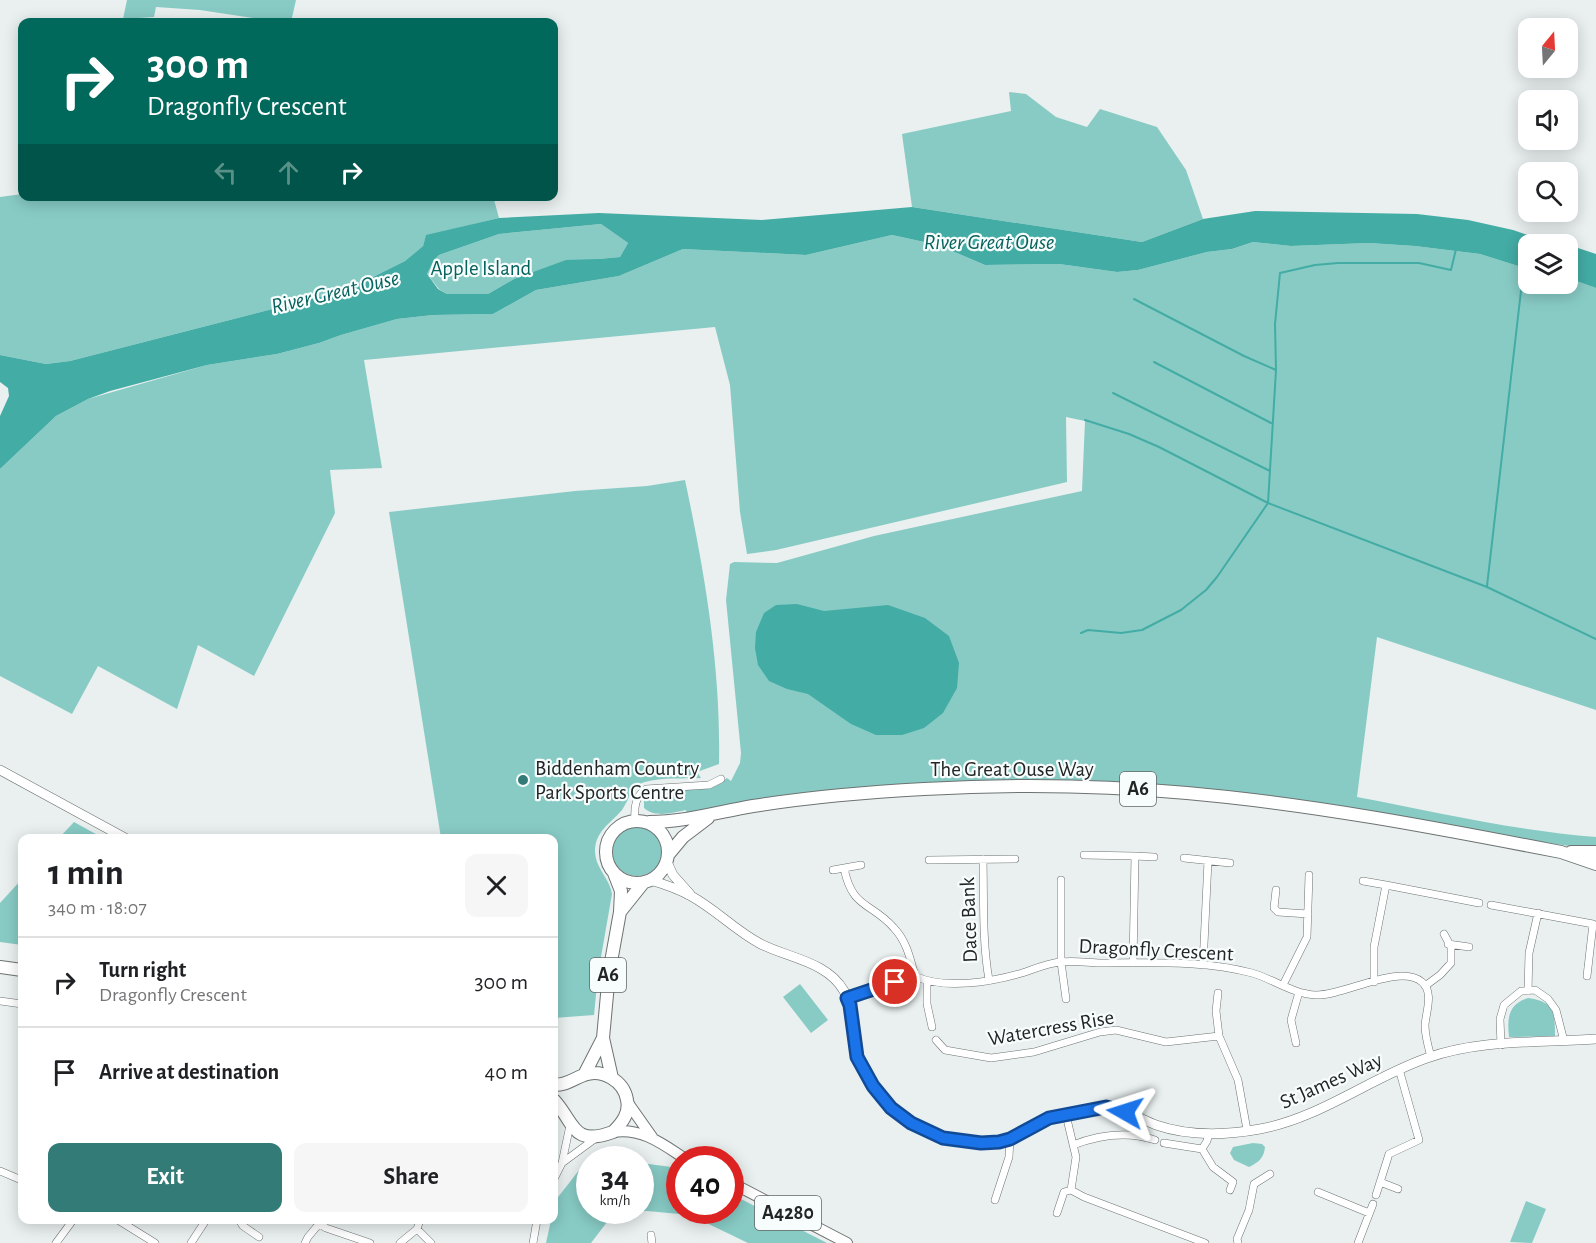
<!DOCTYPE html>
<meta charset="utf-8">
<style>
body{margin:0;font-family:"Alegreya Sans",sans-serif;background:#f6f6f6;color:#202124;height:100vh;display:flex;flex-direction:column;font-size:22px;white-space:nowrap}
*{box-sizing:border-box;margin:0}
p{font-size:20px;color:#757577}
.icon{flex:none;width:33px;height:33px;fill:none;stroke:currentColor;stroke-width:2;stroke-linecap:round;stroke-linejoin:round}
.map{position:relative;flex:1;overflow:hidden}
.sheet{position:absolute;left:18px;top:834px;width:540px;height:390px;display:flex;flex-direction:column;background:#fff;border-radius:12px;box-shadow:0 3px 15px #0003}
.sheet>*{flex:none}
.top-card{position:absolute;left:18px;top:18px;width:540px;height:183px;border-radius:12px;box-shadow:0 3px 15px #0003;background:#00695c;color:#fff;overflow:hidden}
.needle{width:39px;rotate:18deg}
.tools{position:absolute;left:1518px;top:18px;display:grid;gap:12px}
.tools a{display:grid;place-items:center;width:60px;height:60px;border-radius:12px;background:#fff;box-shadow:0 3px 15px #0003;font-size:30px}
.speed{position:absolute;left:576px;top:1146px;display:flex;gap:12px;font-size:30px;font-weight:700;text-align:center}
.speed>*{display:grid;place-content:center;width:78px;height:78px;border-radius:50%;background:#fff;box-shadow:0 3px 15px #0003;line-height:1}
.speed small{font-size:15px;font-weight:400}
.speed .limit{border:9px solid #d22;background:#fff;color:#111}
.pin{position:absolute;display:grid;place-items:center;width:51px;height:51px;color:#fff;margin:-26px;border:3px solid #fff;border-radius:50%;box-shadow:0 2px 6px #0007}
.me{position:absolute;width:66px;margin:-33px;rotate:276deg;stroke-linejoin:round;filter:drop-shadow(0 0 4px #0008)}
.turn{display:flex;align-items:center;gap:21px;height:126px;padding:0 30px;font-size:27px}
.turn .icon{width:78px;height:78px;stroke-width:2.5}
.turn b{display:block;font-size:42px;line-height:51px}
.lanes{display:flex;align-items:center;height:57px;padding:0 30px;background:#0003;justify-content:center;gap:30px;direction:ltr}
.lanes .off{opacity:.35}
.round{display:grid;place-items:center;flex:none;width:63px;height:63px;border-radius:12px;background:#f6f6f6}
.headline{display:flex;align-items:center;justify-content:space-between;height:102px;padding:0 30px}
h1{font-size:36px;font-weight:700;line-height:45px}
.button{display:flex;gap:12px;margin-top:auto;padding:12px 30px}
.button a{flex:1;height:69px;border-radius:12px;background:#337b76;color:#fff;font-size:24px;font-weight:700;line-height:69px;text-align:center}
.button a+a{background:#f6f6f6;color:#202124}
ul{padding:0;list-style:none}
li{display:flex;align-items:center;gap:18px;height:90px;padding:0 30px;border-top:2px solid #e0e0e0}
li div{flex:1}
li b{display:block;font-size:22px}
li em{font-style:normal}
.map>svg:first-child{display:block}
.green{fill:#88cbc5}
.water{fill:#43aca5;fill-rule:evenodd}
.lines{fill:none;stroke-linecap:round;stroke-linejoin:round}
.stream{stroke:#43aca5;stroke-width:2}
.street-casing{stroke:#6d7372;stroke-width:8}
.secondary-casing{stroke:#6d7372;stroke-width:10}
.primary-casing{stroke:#6d7372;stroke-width:12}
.highway-casing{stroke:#6d7372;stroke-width:14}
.street{stroke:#fff;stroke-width:7}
.secondary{stroke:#fff;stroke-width:9}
.primary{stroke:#fff;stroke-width:10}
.highway{stroke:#fff;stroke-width:12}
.route-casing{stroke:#114b97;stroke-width:15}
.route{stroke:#1a73e8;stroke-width:10}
.poi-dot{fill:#337b76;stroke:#f7fdfc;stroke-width:2}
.labels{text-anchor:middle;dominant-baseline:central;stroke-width:4.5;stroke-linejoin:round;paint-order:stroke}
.shield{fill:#f7fdfc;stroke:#636666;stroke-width:1.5}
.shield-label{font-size:20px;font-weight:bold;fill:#232525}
.park-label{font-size:21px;fill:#06625d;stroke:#f7fdfc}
.poi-label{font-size:21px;fill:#232525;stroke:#f7fdfc;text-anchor:start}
.street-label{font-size:21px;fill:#232525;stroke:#f7fdfc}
.water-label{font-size:22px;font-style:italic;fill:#08625d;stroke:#f7fdfc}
</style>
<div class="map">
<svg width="1596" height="1243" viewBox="0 0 1596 1243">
<rect width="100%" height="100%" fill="#e9f0ef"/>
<path class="green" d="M127,0H296L291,22H278L200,10L156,7L154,17L123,19Z
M1009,92L1026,94L1056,117L1087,127L1100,109L1157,127L1186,170L1203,219L1142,242L912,207L902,134L1011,111Z
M22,194V196H493L499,218L426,236L423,246L405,261L367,280L319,297L70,361L46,364L0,355V197Z
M601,224L628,243L620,257L598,259L514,279L488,294H447L439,289L427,274L434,260L439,255L499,234Z
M892,235L938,245L985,265L1059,264L1117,272L1138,270L1207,252L1232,249L1253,242L1291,246L1369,243L1415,246L1480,254L1528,269V284H1568V278L1596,288V710L1377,637L1357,797C1436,812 1516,831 1596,837V849C1555,845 1514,837 1473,829C1422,820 1370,811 1319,803C1178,781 1034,774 892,785C823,790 754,798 687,815L686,810C672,813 655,818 644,808V800L641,798L645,793L711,788L727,778L731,781L740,763L741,753L726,600L730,564L734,562L777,563L874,536L1082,491L1085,421L1066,417L1067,482L776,550L747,554L740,512L730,385L715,327L364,360L382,468L330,470L335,513L254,676L198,645L177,709L98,666L72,714L0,676V469L56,416L88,399L207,365L277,354L319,343L341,335L397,319L433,315L493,314L536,290L619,276L683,249L806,255Z
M685,480C705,574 721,668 719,764L697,772L701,778C683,779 662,777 645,782C631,786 629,800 622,810C610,824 595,831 595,852C596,869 610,879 612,894L598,974L594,1015L554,1018V838H441L389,512L575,491L647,486Z
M74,822L103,838H59Z
M612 851a25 25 0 1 1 50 0a25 25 0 1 1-50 0Z
M22,879V945L0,942V903Z
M800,984L828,1020L811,1033L783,997Z
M1528,998C1554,1001 1555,1013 1555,1036L1509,1037C1507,1018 1508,1004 1528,998Z
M1253,1143L1262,1144L1265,1147C1264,1158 1259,1162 1249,1167L1234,1160L1230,1153L1233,1147Z
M587,1160H590V1210H640L641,1163L679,1168L680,1210H730L731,1194L827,1243H748L690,1215L647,1211L614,1213L591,1243H546L551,1220H554L555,1201Z
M1526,1201L1546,1209L1532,1243L1510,1242Z"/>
<path class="water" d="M912,207L1142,242L1203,219L1255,211L1417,214L1468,220L1513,230L1554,244H1566L1596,254V288L1568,278V244H1528V269L1480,254L1415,246L1369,243L1291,246L1253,242L1232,249L1207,252L1138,270L1117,272L1059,264L985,265L938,245L892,235L806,255L683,249L619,276L536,290L493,314L433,315L397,319L341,335L319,343L277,354L207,365L110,391L88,399L56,416L0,469V416L9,396L8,388L0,382V355L46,364L70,361L319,297L367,280L405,261L423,246L426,235L499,218L599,213L762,220ZM601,224L628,243L620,257L598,259L566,260L514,279L488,294H447L438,289L427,274L434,260L439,255L499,234Z
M797,604L824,611L888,605L925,618L949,636L959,663L957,688L943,713L924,728L902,735H876L851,724L808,694L787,689L769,681L758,665L755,648L756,632L764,613L776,605Z"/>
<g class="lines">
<path class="stream" d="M1134,299L1244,356L1276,370
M1154,362L1271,423
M1113,393L1270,471
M1085,420L1129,434L1159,447L1268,503L1487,587L1596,639
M1487,586L1522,282
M1081,633L1088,630L1121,633L1142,630L1181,610L1206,590L1217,577L1268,503L1276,370L1275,324L1280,273L1315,265L1338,263H1419L1451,270L1456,249"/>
<g class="street-casing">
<path id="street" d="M635,820C634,808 635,796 646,789L709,785L721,779
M1084,855L1135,856L1133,963
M1135,856L1154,857
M1184,858L1230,863
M983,859C984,899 982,940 989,980
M929,860L1015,859
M844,868C852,909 871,902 894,928C907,942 910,958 915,976
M833,870L861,865
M1061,880V962L1066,999
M1363,881L1386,885
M1276,890L1274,908L1278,912L1308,914
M1491,905L1593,924L1587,976
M1448,944L1469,947
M1203,965L1208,861
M927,982V1004L932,1027
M1374,982V947L1386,885L1479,903
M1283,985L1307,937L1309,875
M1425,986L1440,975L1451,963V947L1444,934
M1528,991L1529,953L1538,913
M1218,993L1216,1011L1219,1036
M847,998L915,976C944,990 991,982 1022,973C1034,969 1048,963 1061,962C1074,960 1089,963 1102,963C1151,963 1204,960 1252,973C1273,979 1293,994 1316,995C1344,996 1399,963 1422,982C1434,992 1426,1012 1425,1025C1425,1036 1428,1046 1431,1057
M0,1001L22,1004
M936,1040L945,1050L991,1058L1034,1052L1100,1032L1116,1030L1166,1042L1219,1036L1238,1080L1247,1130
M1296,1043L1291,1020L1299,992
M1501,1045L1500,1019L1504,1005L1521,991L1535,990L1548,999L1556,1010L1564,1041
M1066,1115L1076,1157L1071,1190
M1164,1143L1202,1149L1213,1167L1233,1182L1230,1190
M1073,1145C1099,1135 1128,1131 1155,1140
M1202,1149L1207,1141L1209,1133
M562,1163L596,1138
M0,1171L19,1179L22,1177
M554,1179L562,1163L570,1125
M1380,1182L1398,1189
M1071,1190L1084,1197L1205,1243
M1318,1192L1369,1213
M1376,1195L1389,1154L1419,1140L1399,1069
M995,1200L1009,1157L1010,1139
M1057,1213L1064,1192L1071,1190
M118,1220L155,1243
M239,1220L243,1226L259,1237
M314,1220L326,1228L370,1243
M417,1229L431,1243
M651,1235L652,1243
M56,1243L73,1220
M191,1243L206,1220
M305,1243L308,1237L319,1224
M400,1243L417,1229L420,1220
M533,1243L537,1220
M1238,1243L1237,1239L1249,1210L1254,1184L1270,1174
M1358,1243L1373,1204"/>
</g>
<g class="secondary-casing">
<path id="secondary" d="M0,770L125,838
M667,862L673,875L690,894
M650,880C664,884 678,889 691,896C715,909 735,930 759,943C787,958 827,961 844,991C855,1011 851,1034 857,1055C864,1080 889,1110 911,1123C936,1138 984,1150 1011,1138C1023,1133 1034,1125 1045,1120C1055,1115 1093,1107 1104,1107C1122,1107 1140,1119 1156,1125C1188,1136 1227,1135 1260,1129C1320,1118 1370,1078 1427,1058C1480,1039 1540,1043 1596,1039"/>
</g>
<g class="primary-casing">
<path id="primary" d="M628,1103L652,1137
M613,1132C642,1127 664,1145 687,1160
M730,1182L847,1243"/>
</g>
<g class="highway-casing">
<path id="highway" d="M606 852a31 31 0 1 1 62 0a31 31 0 1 1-62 0Z
M649,822C685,822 718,812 753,806C810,797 867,792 924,789C1011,784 1099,785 1187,793C1312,804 1437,828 1561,852L1596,864
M1571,852H1596
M668,855L683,837L708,818
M620,912L644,882
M0,967L22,970
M584,1075L603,1038
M612,1078L603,1038L609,973L620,912L621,891L614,873
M554,1085C567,1085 573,1079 584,1075C602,1068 624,1081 627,1100C630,1113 622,1123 613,1132C572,1147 575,1123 554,1100"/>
</g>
<use href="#street" class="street"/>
<use href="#secondary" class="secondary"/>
<use href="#primary" class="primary"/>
<use href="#highway" class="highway"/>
</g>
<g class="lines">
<g class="route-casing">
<path id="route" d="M895,982L847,998L850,1005L857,1057L873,1086L891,1108L911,1123L943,1138L981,1143L999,1142L1010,1139L1049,1118L1106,1107L1125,1112"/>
</g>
<use href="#route" class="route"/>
</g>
<circle class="poi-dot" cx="523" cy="780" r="6"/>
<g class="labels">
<g class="shield">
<rect x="1120" y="772" width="36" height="34" rx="4.5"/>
<rect x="590" y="958" width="36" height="34" rx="4.5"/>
<rect x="755" y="1196" width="66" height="34" rx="4.5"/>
</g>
<g class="shield-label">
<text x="1138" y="789">A6</text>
<text x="608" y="975">A6</text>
<text x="788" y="1213">A4280</text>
</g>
<g class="park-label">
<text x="481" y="268">Apple Island</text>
</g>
<g class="poi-label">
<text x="535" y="768">Biddenham Country<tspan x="535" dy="24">Park Sports Centre</tspan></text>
</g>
<g class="street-label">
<text x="1012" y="769">The Great Ouse Way</text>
<text transform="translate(969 920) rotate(-92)">Dace Bank</text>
<text transform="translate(1156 950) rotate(3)">Dragonfly Crescent</text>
<text transform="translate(1051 1028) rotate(-10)">Watercress Rise</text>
<text transform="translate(1331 1081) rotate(-24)">St James Way</text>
</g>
<g class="water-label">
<text x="989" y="242">River Great Ouse</text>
<text transform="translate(335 292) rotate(-13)">River Great Ouse</text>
</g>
</g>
</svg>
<div class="tools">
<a><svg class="needle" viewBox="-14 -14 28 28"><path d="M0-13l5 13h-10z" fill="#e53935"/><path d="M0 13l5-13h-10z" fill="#757577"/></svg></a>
<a><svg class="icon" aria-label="sound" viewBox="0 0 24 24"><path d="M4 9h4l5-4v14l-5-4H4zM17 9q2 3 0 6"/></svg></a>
<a><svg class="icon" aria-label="search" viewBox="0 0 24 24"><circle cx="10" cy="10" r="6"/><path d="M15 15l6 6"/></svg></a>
<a><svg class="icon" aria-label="layers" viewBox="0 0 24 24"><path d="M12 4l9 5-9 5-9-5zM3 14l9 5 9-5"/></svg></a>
</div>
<div class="speed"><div>34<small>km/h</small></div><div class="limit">40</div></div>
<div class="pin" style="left:895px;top:982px;background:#d93025"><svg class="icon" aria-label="arrive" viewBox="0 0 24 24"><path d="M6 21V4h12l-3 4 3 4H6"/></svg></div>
<svg class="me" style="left:1125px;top:1112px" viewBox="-20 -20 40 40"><path d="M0-17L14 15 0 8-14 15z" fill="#1a73e8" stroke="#fff" stroke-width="4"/></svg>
<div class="top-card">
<div class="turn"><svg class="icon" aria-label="right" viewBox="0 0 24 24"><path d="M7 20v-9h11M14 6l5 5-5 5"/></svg><div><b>300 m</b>Dragonfly Crescent</div></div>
<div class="lanes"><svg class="icon off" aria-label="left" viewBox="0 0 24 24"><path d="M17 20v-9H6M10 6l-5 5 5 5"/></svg><svg class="icon off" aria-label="ahead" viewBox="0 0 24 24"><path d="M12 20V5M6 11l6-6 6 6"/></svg><svg class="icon" aria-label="right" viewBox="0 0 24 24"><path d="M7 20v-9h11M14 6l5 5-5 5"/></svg></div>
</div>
<section class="sheet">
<div class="headline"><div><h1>1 min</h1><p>340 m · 18:07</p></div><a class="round"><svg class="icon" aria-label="close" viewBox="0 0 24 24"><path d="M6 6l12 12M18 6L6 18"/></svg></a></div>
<ul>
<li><svg class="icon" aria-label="right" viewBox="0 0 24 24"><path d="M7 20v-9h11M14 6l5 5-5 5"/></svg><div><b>Turn right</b><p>Dragonfly Crescent</p></div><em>300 m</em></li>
<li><svg class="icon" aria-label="arrive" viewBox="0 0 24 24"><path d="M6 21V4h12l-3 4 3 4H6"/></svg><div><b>Arrive at destination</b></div><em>40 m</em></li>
</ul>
<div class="button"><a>Exit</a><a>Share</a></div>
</section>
</div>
